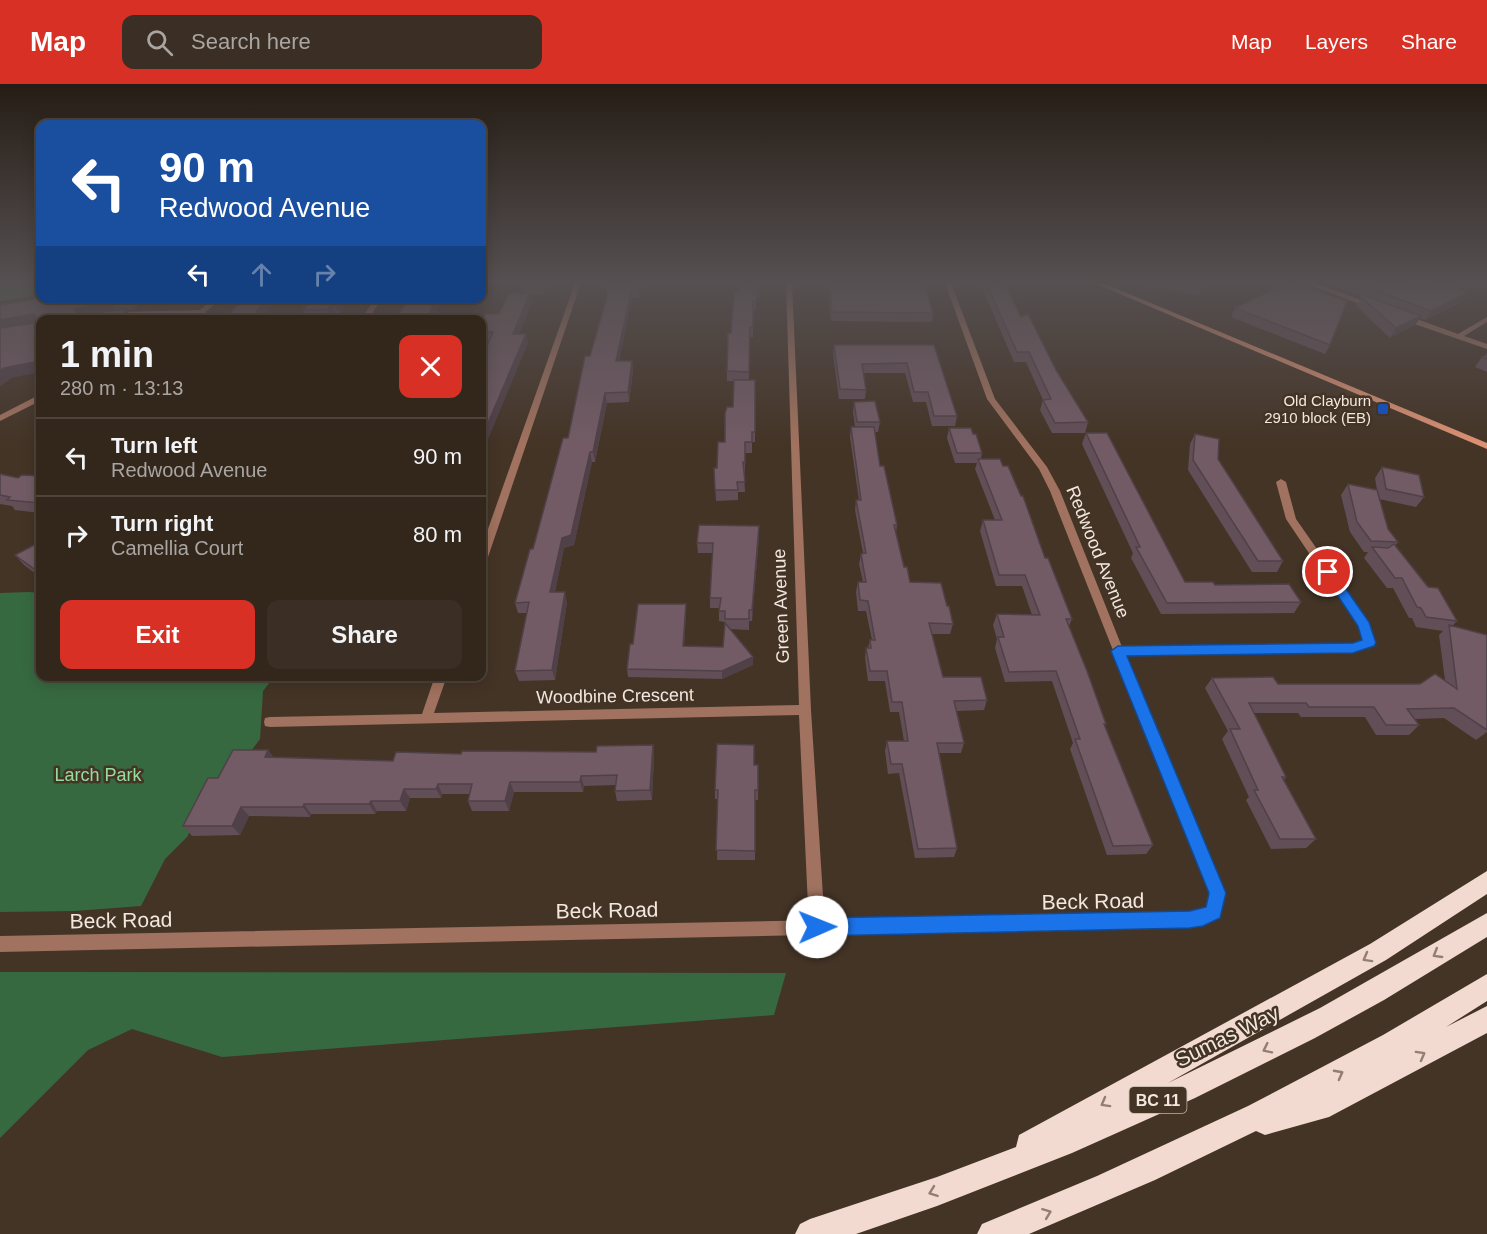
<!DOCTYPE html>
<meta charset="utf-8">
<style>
body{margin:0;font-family:Helvetica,sans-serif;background:#3b2f25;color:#f1f3f6;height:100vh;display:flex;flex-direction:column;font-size:22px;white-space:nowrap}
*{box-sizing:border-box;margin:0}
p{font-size:20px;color:#a9a5a3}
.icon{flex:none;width:33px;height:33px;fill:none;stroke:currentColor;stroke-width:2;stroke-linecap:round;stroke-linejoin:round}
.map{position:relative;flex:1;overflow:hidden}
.sheet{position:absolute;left:36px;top:231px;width:450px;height:366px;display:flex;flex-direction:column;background:#33271c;border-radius:12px;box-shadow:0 3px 15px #0003,0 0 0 2px #4e443b}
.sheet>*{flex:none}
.hud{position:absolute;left:36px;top:36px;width:450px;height:183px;border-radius:12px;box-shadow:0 3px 15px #0003,0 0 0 2px #4e443b;background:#1a4fa0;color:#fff;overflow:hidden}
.pin{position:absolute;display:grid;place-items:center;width:51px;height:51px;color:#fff;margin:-26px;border:3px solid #fff;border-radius:50%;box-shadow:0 2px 6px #0007}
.me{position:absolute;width:66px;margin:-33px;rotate:89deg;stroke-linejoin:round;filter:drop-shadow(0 0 4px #0008)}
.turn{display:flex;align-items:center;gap:21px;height:126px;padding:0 24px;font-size:27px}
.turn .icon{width:78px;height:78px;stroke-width:2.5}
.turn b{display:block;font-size:42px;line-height:51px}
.lanes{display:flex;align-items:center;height:57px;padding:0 24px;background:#0003;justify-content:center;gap:30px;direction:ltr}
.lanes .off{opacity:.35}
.round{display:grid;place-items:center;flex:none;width:63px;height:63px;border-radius:12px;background:#3b2f25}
.headline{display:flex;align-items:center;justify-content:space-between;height:102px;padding:0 24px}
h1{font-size:36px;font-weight:700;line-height:45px}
.button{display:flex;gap:12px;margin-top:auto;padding:12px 24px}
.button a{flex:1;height:69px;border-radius:12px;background:#d93025;color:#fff;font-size:24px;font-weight:700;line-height:69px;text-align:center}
.button a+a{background:#3b2f25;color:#f1f3f6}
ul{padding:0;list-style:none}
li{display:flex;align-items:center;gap:18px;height:78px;padding:0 24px;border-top:2px solid #4e443b}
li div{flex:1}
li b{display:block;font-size:22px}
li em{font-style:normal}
header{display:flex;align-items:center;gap:36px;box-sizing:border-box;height:84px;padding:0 30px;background:#d93025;color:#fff}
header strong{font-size:28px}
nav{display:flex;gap:33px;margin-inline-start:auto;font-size:21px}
.search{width:420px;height:54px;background:#3b2f25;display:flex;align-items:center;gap:15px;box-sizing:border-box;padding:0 21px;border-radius:12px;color:#a9a5a3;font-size:22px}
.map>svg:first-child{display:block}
.green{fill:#376940}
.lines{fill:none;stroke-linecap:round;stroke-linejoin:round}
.minor{fill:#a0725f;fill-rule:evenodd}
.tertiary{fill:#a0725f;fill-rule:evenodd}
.secondary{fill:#db9173;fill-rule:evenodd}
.motorway{fill:#f2dad0;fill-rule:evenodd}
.wall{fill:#624e57}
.shaded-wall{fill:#504047}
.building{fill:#725b65;stroke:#504047;stroke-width:1.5}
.oneway{stroke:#927f72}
.route{fill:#1a73e8;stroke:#114b97;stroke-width:1.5}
.transit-dot{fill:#1a4fb4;stroke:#443426;stroke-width:2}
.labels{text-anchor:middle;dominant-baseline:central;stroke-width:5;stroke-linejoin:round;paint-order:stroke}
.far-poi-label{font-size:15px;fill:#f2e8df;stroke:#443426;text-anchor:end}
.shield{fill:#443426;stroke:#beb2a8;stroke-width:1.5}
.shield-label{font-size:16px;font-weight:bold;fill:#f2e8df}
.street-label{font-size:18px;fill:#f2e8df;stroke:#443426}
.park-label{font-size:18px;fill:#93dd9d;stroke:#443426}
.near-street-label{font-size:21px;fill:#f2e8df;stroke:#443426}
</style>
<header>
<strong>Map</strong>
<div class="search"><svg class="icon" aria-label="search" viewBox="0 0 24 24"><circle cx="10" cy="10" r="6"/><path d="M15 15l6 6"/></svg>Search here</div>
<nav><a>Map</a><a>Layers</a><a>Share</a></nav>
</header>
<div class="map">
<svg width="1487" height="1150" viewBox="0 0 1487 1150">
<rect width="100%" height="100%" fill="#443426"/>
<path class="green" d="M0,199H40V211L0,217Z
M29,508L40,509V592L274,593L263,607L260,655L248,671L224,682L187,753L165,775L141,822L75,827L0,828V509Z
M0,888H54L786,889L774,931L222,973L132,945L88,966L0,1054Z"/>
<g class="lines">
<path class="minor" d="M575,199H581L487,476L482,479V462Z
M786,199H792L811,626L825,843L823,848L817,851L811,848L809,843L799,631L270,643L265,642L264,638L265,634L270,633L422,630L435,592H447L434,629L799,621Z
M945,199H951L995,315L1047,383L1060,407L1122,563L1353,560L1362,557L1358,542L1286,435L1276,398L1281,395L1286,398L1296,435L1370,541L1375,559L1373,562L1353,568L1126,571L1225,809L1218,833L1213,835L1208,833L1205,828L1209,809L1050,407L1039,385L987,315Z
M1305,199H1315L1377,222L1370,224Z
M375,214H382L368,236H361Z
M203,226H206V230L116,232L99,236H82L116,228Z
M1400,231H1406L1458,250L1487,233V238L1464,252L1487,260V265L1400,235Z"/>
<path class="tertiary" d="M214,214H222L196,236H188Z
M37,312H40V317L0,337V331Z
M1213,821L1218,823L1221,828C1216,840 1201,842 1190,843L0,868V852L1190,829L1201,827Z"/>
<path class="secondary" d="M1094,199H1103L1487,359V365Z"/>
<path class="motorway" d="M1487,787V810L1386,876L1168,999L1320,924L1487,829V853L1384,916L1315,954L1195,1014L1072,1069L937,1122L856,1150H795L800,1140L810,1135L937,1093L1016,1063L1019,1051L1370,860Z
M1487,890V917L1446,943L1487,922V949L1329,1033L1265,1051L1256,1047L1155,1096L1029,1150H977L982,1140L1097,1092L1248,1022L1383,951Z"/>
</g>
<path class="wall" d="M548,199L543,211H530L532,218L519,250L528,259L482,257V240L499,230L523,209L522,202Z
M642,199L638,214H632L619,277H632L633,287L629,318L607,319L595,378H592L574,461L564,464L555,508L567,518L555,596L519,597L515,587L527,529H518L515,519L568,354L606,216Z
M829,199L933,229L932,238L831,237L828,207Z
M980,199H1005L1021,233L1056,286L1088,338L1085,349H1052L1040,326L1043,316L1026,278H1014Z
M1151,199H1198L1202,204L1199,212L1150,202Z
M1339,199H1407L1422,204L1478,199L1464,206L1469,208L1463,217L1425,236L1420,234L1415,241L1390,254L1356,222L1362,212L1337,203Z
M759,205V214H756V226H753V253H750L749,296H755V358H752V369H745V389H744L745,408H738V416L716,417L714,384H717L733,323L734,297H727V287L731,249L739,208Z
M40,214H142L136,225L127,226L131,234L40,236L11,294L0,302V218L1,220Z
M312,214H350L339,230H334L330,235L206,236L264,233H305L303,226Z
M1235,224L1330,261L1325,270L1231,233Z
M834,261H934L957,332L955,342H932L926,318H913L905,289H864L866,306L865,315H839L833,270Z
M1487,270V288L1475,283L1482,273Z
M854,318L880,338L878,348H875L880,382L897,441L896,449L904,483L910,498L947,522L953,540L950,550H932L943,593L987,616L984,626L957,627L964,659L961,669H939L957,764L954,773L915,774L899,689L888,690L885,667L887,657H904L899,628H890L885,597H868L865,574L866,564H868L870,556H872L866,527H858L856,508L858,498H863L859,480L861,470L863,469L855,426L856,416H859L850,353L851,343H855L853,328Z
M949,344L973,350L982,369L981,375L1045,474L1072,535L1069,542L1106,640L1104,642L1153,761L1146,770L1107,771L1070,665L1073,659L1052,597L1005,598L995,564L997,555L993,541L997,530L1032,531L1022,502H996L980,447L983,436H995L975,385L977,379H955L947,354Z
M1086,349L1185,498L1215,501L1301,518L1294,529L1161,530L1131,474L1133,469L1082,360Z
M1195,350L1218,375L1283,477L1277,488H1252L1188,386L1190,360Z
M1382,383L1424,413L1416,423L1379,415L1388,445L1398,458L1395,462L1457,537L1452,542L1487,551V648L1476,656L1444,634L1415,635L1419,641L1409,651H1376L1365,633H1301L1298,629H1254L1286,693L1284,696L1316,755L1306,764L1271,765L1246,716L1249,713L1222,655L1228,647L1205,604L1212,594L1278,600H1420L1445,596L1439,551L1443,547L1416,543L1412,534H1409L1393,504H1387L1364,474L1368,468H1364L1350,448L1341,411L1348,400L1378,412L1375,394Z
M0,390L18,394L40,392V429L15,426L12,422L0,420Z
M759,452L752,537H749V546L730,545L753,573V581L722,595L628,593L627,585L633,560L686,520V528L684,562L723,563L725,538L719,537V524H710V514L713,469H698L697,459Z
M40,458V493L24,481L15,471Z
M653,661L654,671L652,716L617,717L615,707L616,701L584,702L583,708H514L509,727H472L468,717L470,710H442L441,714H410L406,727H377L375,730H311L310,733L249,732L240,751L192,752L183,742L218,694L268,666L273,673L393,677L461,670L596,668Z
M754,681L758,706V716H755V776H717L718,715H715V706Z"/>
<path class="shaded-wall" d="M542,199H548L543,211L541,202Z
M638,199H642L638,214L637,204Z
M1467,199H1478L1452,213L1458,204Z
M632,204V214L617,287L616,277Z
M1469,208L1463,217L1425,236L1431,227Z
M530,209L532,218L515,259L513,250Z
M132,214H142L136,225L131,216Z
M267,214H279L261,236H250Z
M340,214H350L339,230L335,221Z
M436,214H443L433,236H426Z
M110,217L115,226L80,235L74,225Z
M331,221L334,230L330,235L327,226Z
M126,225L131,234V236H120Z
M33,230L40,240L0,247V236Z
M1421,232L1415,241L1390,254L1396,244Z
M526,250L528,259L482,370V353Z
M40,277V288L11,294L0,302V287L4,284Z
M632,277L633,287L629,318L628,308Z
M605,309L607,319L595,378L593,368Z
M590,368L592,378L574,461L564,464L553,518L550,508L562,454Z
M759,442V452L752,537V526Z
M565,508L567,518L555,596L552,586Z
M686,520V528L683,570V562Z
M753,573V581L722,595V587Z
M653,661L654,671L652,716L650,706Z
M268,666L275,676L265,673Z
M581,692L584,702L583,708L580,698Z
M510,698L514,708L509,727L505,717Z
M438,700L442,710L441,714L436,705Z
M404,705L410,714L406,727L400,717Z
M371,717L377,727L375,730L369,720Z
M304,720L311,730L310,733L303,723Z
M241,723L249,732L240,751L232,742Z"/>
<path class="building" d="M523,199H542L541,202H522Z
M607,199H638L637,204H632L616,277H632L628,308L605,309L593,368H590L571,451L562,454L550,508H565L552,586L515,587L529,518L515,519L530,465H533L563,354H568L585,272H590L606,216Z
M739,199H759V205H756V217H753V243H750L749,288L727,287L728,249H731L734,208H739Z
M829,199H924L933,229L832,228Z
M986,199H1005L1021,233L1028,230L1056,286L1088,338L1055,339L1043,316L1051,315L1029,268H1017Z
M1181,199H1198L1202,204Z
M1286,199H1297L1347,217L1330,261L1235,224Z
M1356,199H1407L1422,204L1429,199H1467L1458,204L1469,208L1431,227Z
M509,209H530L513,250H526L482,353V274L493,248H482V240L485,230H499Z
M1363,211L1421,232L1396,244L1361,213Z
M40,214H132L131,216L110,217L74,225L76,229H93L126,225L120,236H40V277L4,284L0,287V244L34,239L36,233L33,230L0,236V221Z
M243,214H267L250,236H206L210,233L226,234Z
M312,214H340L335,221H331L327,226H303Z
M409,214H436L426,236H395Z
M257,233H311L308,236H255Z
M834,261H934L957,332H934L928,308H914L907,279L862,280L866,306L840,305Z
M1487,270V275L1482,273Z
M734,296H755V348H752V358H745V378H743L745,398H737L738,406H715L714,384H717L718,358H725V329L727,323H733Z
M875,317L880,338H857L854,318Z
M851,343H874L880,382H884L897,441H894L904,483H907L910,498L941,499L947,522H949L953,540L929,539L943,593H981L987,616L954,617L964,659H937L957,764L918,765L902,680H891L887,657H908L902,618H892L887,587H870L866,564H871L870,556H875L868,517L860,516L858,498H866L861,470L866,469L856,416H861Z
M949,344H971L973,350H976L982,369H957Z
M1086,349H1107L1185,498H1213L1215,501L1289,500L1301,518L1167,519L1136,463H1140Z
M1195,350L1219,355L1218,375L1283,477H1258L1193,376Z
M978,375H1000L1003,382H1008L1021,412H1023L1045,474H1048L1072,535H1066L1087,587L1106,640H1104L1153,761L1113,762L1075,655H1080L1056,587L1009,588L998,553H1004L997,530L1040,531L1025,491H999L983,436H1002Z
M1382,383L1419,391L1424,413L1386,405Z
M0,390L18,394L22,391L40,392V419L7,416L10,413L0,411Z
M1348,400L1377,406L1388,445L1398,458L1371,457L1357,438Z
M699,441L759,442L752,526H749V535H725V527H719L721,514H710L713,459H697Z
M40,458V485L37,487L15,471Z
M1394,460L1428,503L1438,504L1457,537L1426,533L1421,524L1417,523L1402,494H1395L1372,463L1388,464Z
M638,520H686L683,562L723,563L725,539L753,573L722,587L627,585L630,560H633Z
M1449,541L1487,551V646L1454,624L1407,625L1419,641H1386L1374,623H1309L1306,619H1249L1286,693H1282L1316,755H1280L1254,706H1258L1230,645H1240L1212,594L1273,593L1278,600H1420L1435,590L1457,605Z
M717,660L754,661V681H758V706H755V767L716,766L718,706H715Z
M653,661L650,706L615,707L617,691L581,692L580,698H510L505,717H468L472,700H438L436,705H404L400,717H371L369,720H304L303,723H241L232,742H183L208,694H218L233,666H268L265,673L393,677L396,668L461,670L462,667L596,668L597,662Z"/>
<defs><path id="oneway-chevron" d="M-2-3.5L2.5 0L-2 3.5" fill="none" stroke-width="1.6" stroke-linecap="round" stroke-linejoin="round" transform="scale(1.5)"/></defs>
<g class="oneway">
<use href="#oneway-chevron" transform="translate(1437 870) rotate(149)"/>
<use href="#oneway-chevron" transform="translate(1367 874) rotate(151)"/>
<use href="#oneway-chevron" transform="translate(1267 965) rotate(154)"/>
<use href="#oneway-chevron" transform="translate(1421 971) rotate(-29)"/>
<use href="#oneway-chevron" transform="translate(1339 990) rotate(-28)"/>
<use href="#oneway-chevron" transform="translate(1105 1019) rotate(151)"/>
<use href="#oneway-chevron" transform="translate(933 1108) rotate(160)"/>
<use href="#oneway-chevron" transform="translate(1047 1129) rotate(-21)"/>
</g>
<linearGradient id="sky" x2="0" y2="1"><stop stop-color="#251d15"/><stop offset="0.55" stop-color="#565052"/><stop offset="1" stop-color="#565052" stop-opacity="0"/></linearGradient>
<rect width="1487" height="360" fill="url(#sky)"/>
<path class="route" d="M1328,484L1332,485L1369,538L1376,559L1374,562L1353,569L1127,572L1226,809L1220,834L1203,842L1190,844L817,852L811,849L808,843L811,837L817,834L1190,827L1206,823L1209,809L1111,567L1118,562L1353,559L1362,556L1358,542L1322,488Z"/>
<rect class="transit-dot" x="1377" y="319" width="12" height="12" rx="3"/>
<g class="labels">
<g class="far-poi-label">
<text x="1371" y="316">Old Clayburn<tspan x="1371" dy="17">2910 block (EB)</tspan></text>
</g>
<rect class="shield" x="1129.5" y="1003" width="57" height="26" rx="4.5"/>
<g class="shield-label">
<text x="1158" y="1016">BC 11</text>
</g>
<g class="street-label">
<text transform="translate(1098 468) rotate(68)">Redwood Avenue</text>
<text transform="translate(781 522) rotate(-92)">Green Avenue</text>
<text transform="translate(615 612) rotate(-1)">Woodbine Crescent</text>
</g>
<g class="park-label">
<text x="98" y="691">Larch Park</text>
</g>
<g class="near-street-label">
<text transform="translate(1093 817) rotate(-1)">Beck Road</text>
<text transform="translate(607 826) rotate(-1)">Beck Road</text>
<text transform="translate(121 836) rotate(-1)">Beck Road</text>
<text transform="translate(1227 952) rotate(-26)">Sumas Way</text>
</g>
</g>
</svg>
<div class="pin" style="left:1328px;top:488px;background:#d93025"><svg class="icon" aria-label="arrive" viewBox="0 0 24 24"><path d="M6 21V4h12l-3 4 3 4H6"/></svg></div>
<svg class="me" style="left:817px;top:843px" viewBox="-20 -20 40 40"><circle r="19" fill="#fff"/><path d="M0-13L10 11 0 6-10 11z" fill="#1a73e8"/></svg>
<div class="hud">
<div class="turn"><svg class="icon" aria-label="left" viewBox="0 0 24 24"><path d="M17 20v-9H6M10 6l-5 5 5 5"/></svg><div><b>90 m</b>Redwood Avenue</div></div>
<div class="lanes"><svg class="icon" aria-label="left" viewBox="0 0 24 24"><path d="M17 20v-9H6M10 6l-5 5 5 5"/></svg><svg class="icon off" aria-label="ahead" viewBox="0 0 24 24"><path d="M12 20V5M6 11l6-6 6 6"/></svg><svg class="icon off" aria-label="right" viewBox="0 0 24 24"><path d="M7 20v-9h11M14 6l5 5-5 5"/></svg></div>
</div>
<section class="sheet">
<div class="headline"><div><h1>1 min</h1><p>280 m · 13:13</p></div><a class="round" style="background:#d93025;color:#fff"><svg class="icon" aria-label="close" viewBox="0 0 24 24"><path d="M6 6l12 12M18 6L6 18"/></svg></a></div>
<ul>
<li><svg class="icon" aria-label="left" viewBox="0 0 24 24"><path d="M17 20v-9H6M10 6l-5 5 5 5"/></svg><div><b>Turn left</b><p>Redwood Avenue</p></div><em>90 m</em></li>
<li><svg class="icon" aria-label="right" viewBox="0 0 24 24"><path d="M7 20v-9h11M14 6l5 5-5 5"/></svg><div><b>Turn right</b><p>Camellia Court</p></div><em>80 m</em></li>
</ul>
<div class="button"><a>Exit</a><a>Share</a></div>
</section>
</div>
